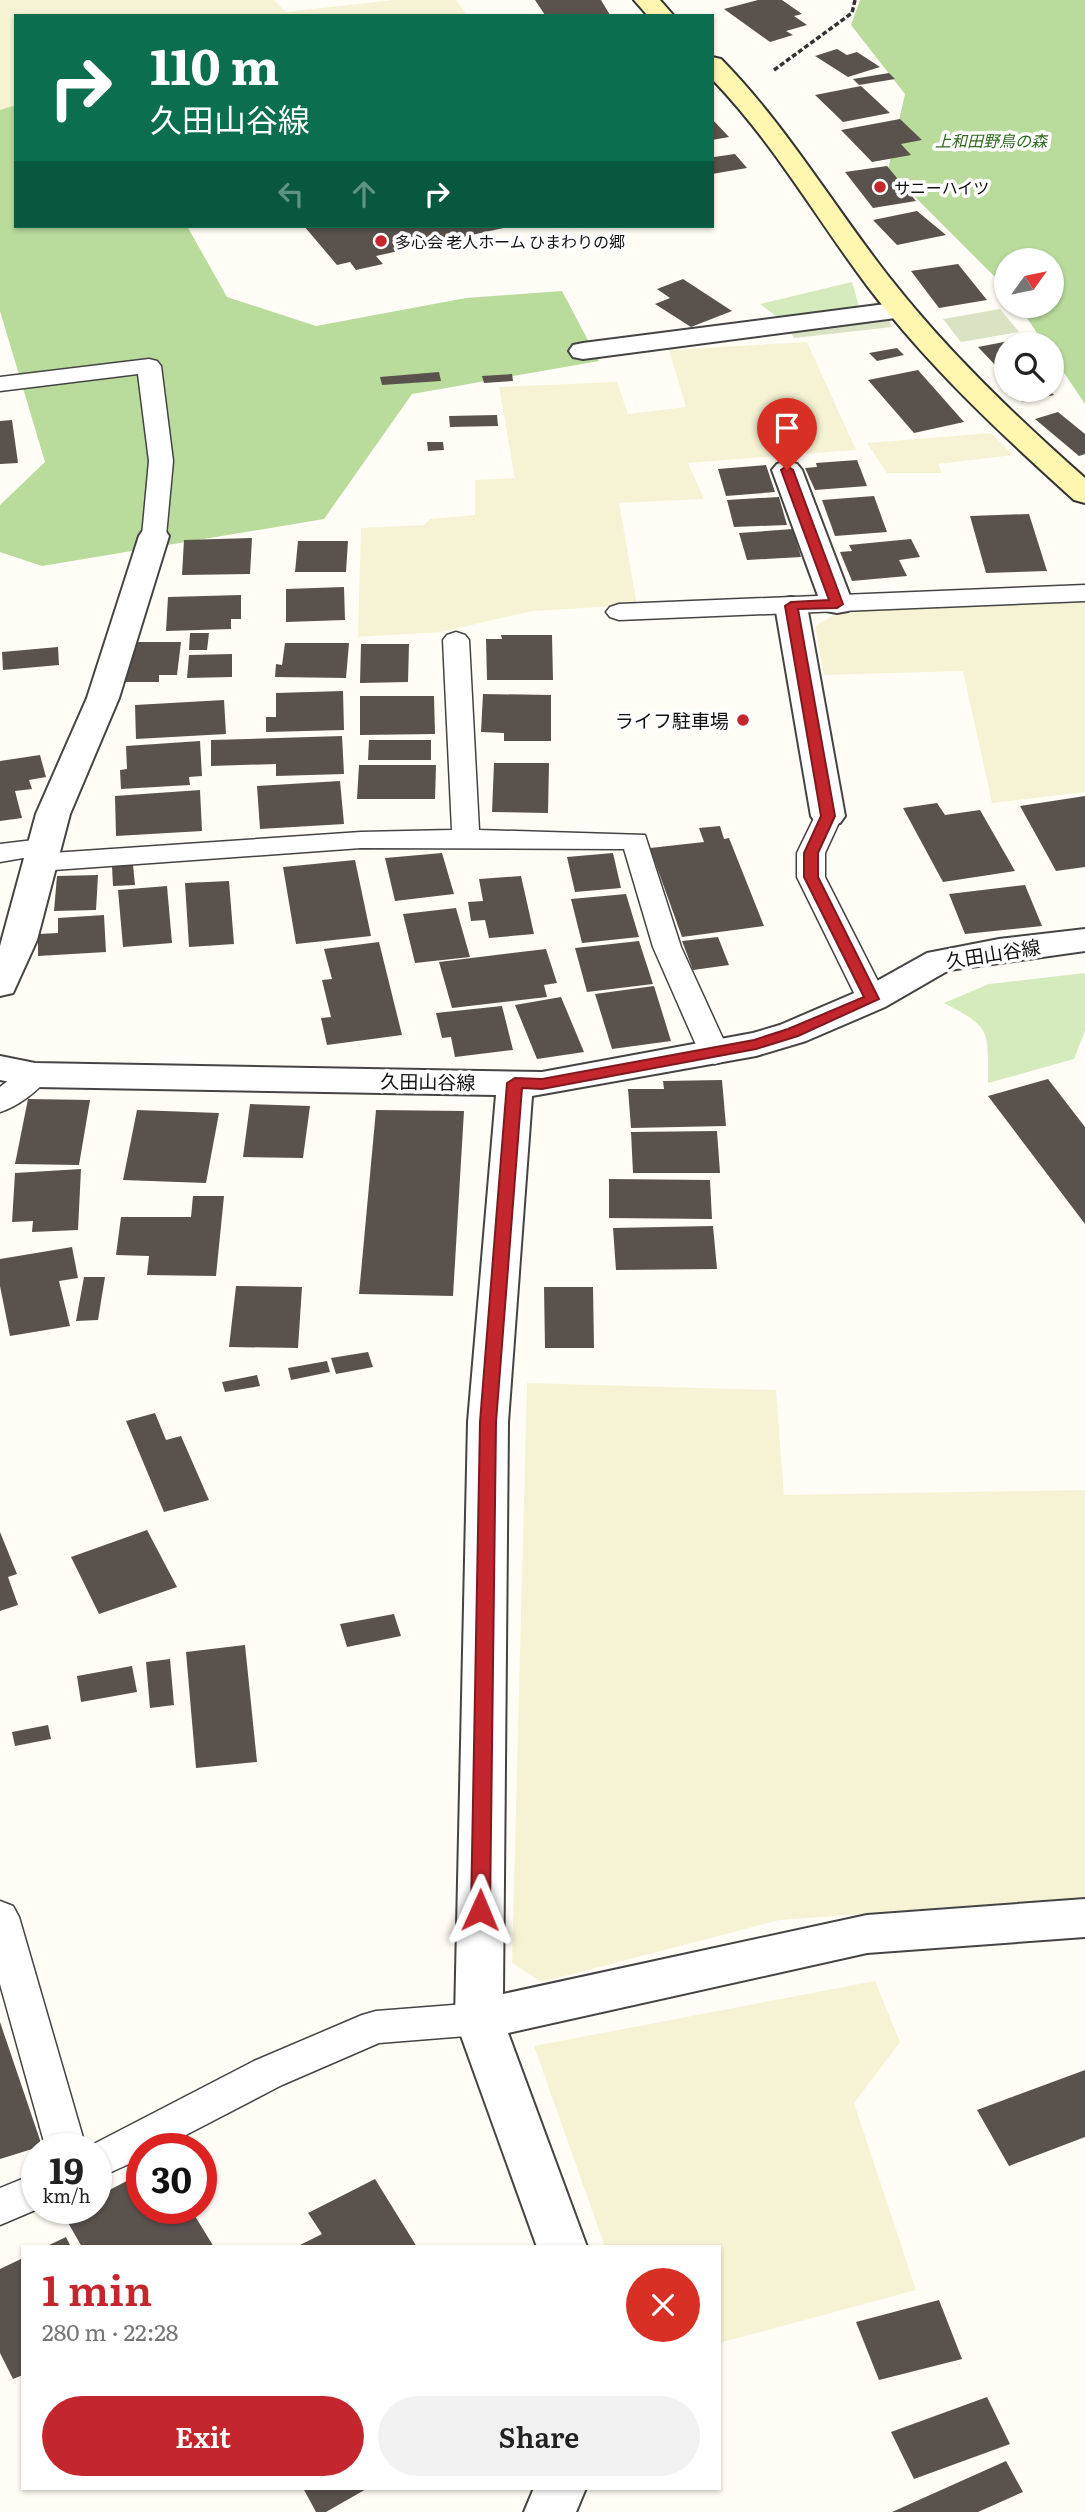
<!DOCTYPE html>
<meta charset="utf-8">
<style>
body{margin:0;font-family:Literata,"Noto Sans JP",serif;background:#f2f2f2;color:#222;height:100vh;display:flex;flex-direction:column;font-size:26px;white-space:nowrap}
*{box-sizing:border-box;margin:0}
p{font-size:23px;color:#767676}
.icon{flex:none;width:38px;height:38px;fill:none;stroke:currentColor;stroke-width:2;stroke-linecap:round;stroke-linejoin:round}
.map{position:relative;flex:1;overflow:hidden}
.panel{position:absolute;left:21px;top:2245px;width:700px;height:245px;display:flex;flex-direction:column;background:#fff;border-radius:0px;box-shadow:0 2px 5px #0004}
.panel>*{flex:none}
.banner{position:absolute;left:14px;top:14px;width:700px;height:214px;border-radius:0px;box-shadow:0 2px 5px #0004;background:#0b6e4f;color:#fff;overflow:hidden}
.needle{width:46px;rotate:57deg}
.controls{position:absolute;left:994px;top:248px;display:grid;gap:14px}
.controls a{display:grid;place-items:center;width:70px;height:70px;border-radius:50%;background:#fff;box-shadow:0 2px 5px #0004;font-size:35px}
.speed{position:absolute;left:21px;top:2133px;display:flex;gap:14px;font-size:35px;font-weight:700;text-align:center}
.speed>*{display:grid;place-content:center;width:91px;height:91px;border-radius:50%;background:#fff;box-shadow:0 2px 5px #0004;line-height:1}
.speed small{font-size:18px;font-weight:400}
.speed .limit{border:10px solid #d22;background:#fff;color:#111}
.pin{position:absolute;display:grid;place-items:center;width:60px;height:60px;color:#fff;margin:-72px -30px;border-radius:50% 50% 50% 0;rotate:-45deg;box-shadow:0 0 7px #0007}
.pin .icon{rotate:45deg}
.me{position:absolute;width:77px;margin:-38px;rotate:1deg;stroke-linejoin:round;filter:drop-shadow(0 0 5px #0008)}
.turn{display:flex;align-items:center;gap:24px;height:147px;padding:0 21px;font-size:32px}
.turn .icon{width:91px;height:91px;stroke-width:2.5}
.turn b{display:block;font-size:49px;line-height:60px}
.lanes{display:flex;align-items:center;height:66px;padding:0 21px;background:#0003;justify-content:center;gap:35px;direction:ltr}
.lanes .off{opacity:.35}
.round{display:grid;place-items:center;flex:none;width:74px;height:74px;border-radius:37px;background:#f2f2f2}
.headline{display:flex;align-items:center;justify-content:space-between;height:119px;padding:0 21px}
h1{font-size:42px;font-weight:600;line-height:52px;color:#c4262e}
.primary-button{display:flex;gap:14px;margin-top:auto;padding:14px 21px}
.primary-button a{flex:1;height:80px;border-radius:42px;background:#c4262e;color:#fff;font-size:28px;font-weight:600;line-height:80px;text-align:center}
.primary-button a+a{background:#f2f2f2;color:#222}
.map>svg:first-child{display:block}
.farmland{fill:#f6f3d4}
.green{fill:#d5ebbd}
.forest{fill:#b9dc9c}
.cemetery{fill:#d9e3c4}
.building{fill:#5a524d}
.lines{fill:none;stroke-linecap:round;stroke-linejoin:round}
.lane-casing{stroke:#444;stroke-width:3}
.street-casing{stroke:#444;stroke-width:4}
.secondary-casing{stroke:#333;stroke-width:4}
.path{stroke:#333;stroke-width:3.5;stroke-dasharray:5 2.5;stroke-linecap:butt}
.lane{fill:#fff;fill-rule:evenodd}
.street{fill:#fff;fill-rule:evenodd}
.secondary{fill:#fff6b0;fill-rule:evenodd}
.route{fill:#c4262e;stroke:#7f191e;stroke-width:2}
.poi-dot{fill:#c4262e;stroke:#fff;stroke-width:2.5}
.labels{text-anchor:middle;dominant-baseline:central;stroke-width:7;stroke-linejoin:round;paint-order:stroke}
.far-park-label{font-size:16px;font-style:italic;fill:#2f6b1f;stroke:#fff}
.far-poi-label{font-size:16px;fill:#111;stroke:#fff;text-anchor:start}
.poi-label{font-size:19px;fill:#111;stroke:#fff;text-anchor:end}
.street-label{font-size:19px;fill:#111;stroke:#fff}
</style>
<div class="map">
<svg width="1085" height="2512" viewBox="0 0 1085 2512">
<rect width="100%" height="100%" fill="#fffdf5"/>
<path class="farmland" d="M0,0H274L286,12L394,0H456L467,16H16V118L0,122Z
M807,342L856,450L688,463L704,499L619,503L637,605L532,611L441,632L358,637L361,528L424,525L430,519L475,515V480L515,478L499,387L617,382L628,414L686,407L669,350Z
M991,433L1013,455L938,464L942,473H887L867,443Z
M1085,600V792L992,803L963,671L824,675L815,626L839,612Z
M527,1383L776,1390L784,1495L1085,1490V1898L779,1920L542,1982L512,1963Z
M875,1981L900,2042L854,2103L916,2290L719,2343V2247H605L534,2046Z"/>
<path class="green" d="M852,282L860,310L777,317L760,304Z
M1085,973V1031L1074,1059L988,1083C988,1030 992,1028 944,1003L989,984Z"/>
<path class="forest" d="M860,0H1085V404L1052,355V345H1045L1019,306H1052V261H1006V288L888,170L905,94L851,25Z
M16,105V226H187L227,297L316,326L466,298L562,291L599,361L412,394L324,519L42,566L0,552V505L45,462L0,311V110Z"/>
<path class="cemetery" d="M1000,309L1019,332L961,342L943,319Z
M887,318L892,327L794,338L789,329Z"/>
<path class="building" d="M535,0H601L610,15H545Z
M758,0H782L802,14L794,16L807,25L786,31L793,35L770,42L724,9Z
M837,49L847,55L857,52L880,67L848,77L815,56Z
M889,73L895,79L859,85L853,79Z
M861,86L890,113L843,122L815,95Z
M712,119L729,137L712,140Z
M900,119L922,140L901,144L911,155L872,162L841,130Z
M735,154L747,168L712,174V155L714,157Z
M887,166L916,201L873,208L845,172Z
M917,211L946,235L897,245L873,220Z
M304,226H508V227L376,256L383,264L356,270L350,262L337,265Z
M958,264L987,300L939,308L911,271Z
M683,279L732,311L691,327L655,304L670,298L657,289Z
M1029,337L1037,345H1006V365L997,367L978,347Z
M897,348L904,355L877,361L869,353Z
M918,370L964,422L914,433L868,380Z
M439,372L441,381L382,385L380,377Z
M512,374L513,381L484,383L482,376Z
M1006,383V390H1049L1054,395L1022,402L1013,392L1008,393L1000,385Z
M1058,412L1085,434V454L1079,456L1035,419Z
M497,415L498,426L450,427L449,416Z
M12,420L18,463L0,464V421Z
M427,442H443L444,450L428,451Z
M857,460L867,486L815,490L805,468L817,467L816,463Z
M766,465L775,492L726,496L718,469Z
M874,496L887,532L835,536L822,500Z
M779,497L787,525L734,527L727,500Z
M1029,514L1047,571L986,573L970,516Z
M793,529L801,557L747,560L739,533Z
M252,538L250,574L182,575L184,540Z
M911,539L920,557L899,560L907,576L852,581L840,552L852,551L849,545Z
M298,541H348L346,572H295Z
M344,587L345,620L286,622V589Z
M241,595V619H231V629L166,631L168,597Z
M190,633H209L207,650H189Z
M501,635H552L553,680H487L486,639H502Z
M127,642H181L177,675H159V682H122Z
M285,643H349L346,678L275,677L276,664L282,665Z
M361,644H409L408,682L360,683Z
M58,647L59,665L3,670L2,652Z
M232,654V677L187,678L189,655Z
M343,691L344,730L266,732V717H276V693Z
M483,694L551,695V741H504V733L481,732Z
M360,696H434L435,734L360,735Z
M224,700L226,734L136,739L135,705Z
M342,736L344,774L276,776V764L211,766V740Z
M369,740H431V760H368Z
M200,741L202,776L189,777L190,785L121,789L120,770L127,769L126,746Z
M40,755L46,777L29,780L32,789L15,791L22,818L0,821V761Z
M494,763H549L548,813L492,812Z
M359,765H436L435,799H357Z
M340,781L344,824L260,829L257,786Z
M200,790L202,831L116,836L115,796Z
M1085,796V867L1056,871L1020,806Z
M937,803L945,815L980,810L1015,871L943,882L903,808Z
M720,826L724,839L729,838L764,926L682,937L650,848L704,842L699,828Z
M442,853L454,894L395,901L385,858Z
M613,853L621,888L575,892L567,857Z
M355,860L371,936L296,944L283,867Z
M133,865L135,885L113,886L112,866Z
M98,875L96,910L54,911L57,876Z
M521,876L534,934L489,938L485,920L471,921L468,902L483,901L479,879Z
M229,881L234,944L189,947L185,883Z
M1025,885L1042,926L965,934L949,894Z
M167,886L172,943L123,947L118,890Z
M626,894L639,937L582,943L571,899Z
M456,908L470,957L415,963L403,914Z
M104,915L106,952L38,956V934L58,933V918Z
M718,937L729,965L693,970L682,941Z
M639,941L653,984L587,992L575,948Z
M379,942L402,1035L327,1045L321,1018L331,1017L322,980L332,979L324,949Z
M546,949L557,983L544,985L547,997L452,1008L439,962Z
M654,986L671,1041L612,1049L595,994Z
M561,997L584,1052L537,1059L515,1005Z
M502,1006L513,1050L455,1057L451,1037L442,1038L436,1013Z
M1048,1079L1085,1127V1224L988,1096Z
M722,1080L726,1126L631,1128L628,1089H664L663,1081Z
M28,1099L90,1100L79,1165L15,1164Z
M250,1104L310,1106L303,1158L243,1157Z
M137,1110L219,1113L206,1183L123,1180Z
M376,1110L464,1111L453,1296L359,1294Z
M717,1131L720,1173H633L631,1132Z
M81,1169L78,1230L32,1232L33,1221L12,1222L15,1173Z
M609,1179L710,1180L712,1219L609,1218Z
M193,1196H224L216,1276L147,1275L149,1256L116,1255L121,1217H191Z
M713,1226L717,1269L616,1270L613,1228Z
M72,1247L78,1278L59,1281L70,1326L10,1336L0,1286V1259Z
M84,1277H105L98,1320L76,1321Z
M236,1286L302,1287L298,1348L229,1347Z
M544,1287H593L594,1348H545Z
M368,1352L373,1367L336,1374L331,1358Z
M327,1361L330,1372L291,1380L288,1368Z
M257,1375L260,1386L225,1392L222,1382Z
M155,1413L166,1440L181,1436L209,1500L164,1512L126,1421Z
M147,1530L177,1587L99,1614L71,1557Z
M0,1532L17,1574L8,1577L18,1605L0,1611Z
M394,1614L401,1636L347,1647L340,1624Z
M245,1645L257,1762L196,1768L186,1652Z
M170,1659L174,1705L150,1708L146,1662Z
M132,1666L137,1692L81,1702L77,1676Z
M48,1725L51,1739L15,1746L12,1732Z
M0,2022L42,2146L0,2159Z
M1085,2070V2137L1009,2166L977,2110Z
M142,2173V2208H190L214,2247H82L63,2214L73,2208H96V2197Z
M375,2179L417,2247H296L322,2234L308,2213Z
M66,2237L71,2247H45Z
M23,2258V2375L13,2379L0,2353V2269Z
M939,2300L962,2359L879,2380L856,2322Z
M987,2397L1010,2444L914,2479L891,2432Z
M1006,2461L1023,2492L978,2512H892Z
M303,2488H368L326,2512H316Z"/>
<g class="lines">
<g class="lane-casing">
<path id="lane" d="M149,359L157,361L161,366L173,461L166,536L163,541H145L142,536L149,461L138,374L0,391V377Z
M1085,585V601L619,620L610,617L606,612L610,607L619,604Z
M456,632L465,635L469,640L479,830L645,835L681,947L730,1054L725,1061L715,1064L705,1061L700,1054L653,947L624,849L361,848L40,871L30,868L26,862L29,857L0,862V844L42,839L52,841L56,847L52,853L361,832L452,830L443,640L447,635Z
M828,808L838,810L842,816L825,853V877L887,999L882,1006L872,1008L862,1006L857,999L797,877V853L818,810Z
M35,1065L46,1068L50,1075C40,1090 17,1107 0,1112V1087L24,1068Z
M0,1901L13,1906L19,1917L86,2148L254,2061L362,2015L376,2011L479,2003L493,2007L498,2019L493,2031L479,2035L379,2043L282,2085L159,2149H142V2158L96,2179V2149H46L0,1984Z
M37,2173V2208H40L0,2225V2188Z"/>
</g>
<g class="street-casing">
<path id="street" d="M901,302L911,304L915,310L911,316L583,359L573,357L569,351L573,345L583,343Z
M787,461L797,464L802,470L853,604L848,611L837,613L826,611L821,604L772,470L777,464Z
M154,527L165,530L169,536L119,698L70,814L37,940L13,993L0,996V946L36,814L87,698L139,536L143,530Z
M791,597L802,599L807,606L845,816L840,823L828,826L816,823L811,816L775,606L780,599Z
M1085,929V951L949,970L885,1007L806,1041L756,1056L532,1096L508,1422L503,1994L867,1915L1085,1899V1937L867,1953L508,2033L587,2247H537L455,2019L468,1422L496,1095L35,1087L0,1080V1056L35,1063L542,1072L753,1033L780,1025L859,991L927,953L999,939Z
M534,2488H586L576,2512H524Z"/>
</g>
<g class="secondary-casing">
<path id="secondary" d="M634,0H660L674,16H648Z
M712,57L721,59C786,125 832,204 889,277C947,351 1015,416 1085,478V503L1074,500C1001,434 928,366 868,287C816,218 773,142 712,79Z"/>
</g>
<path class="path" d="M774,70L852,13L855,0"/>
<use href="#lane" class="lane"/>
<use href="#street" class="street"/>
<use href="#secondary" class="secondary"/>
</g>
<path class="route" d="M787,466L793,470L843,604L837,608L798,609L835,816L818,853V877L879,999L798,1036L756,1049L542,1089L522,1088L496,1422L490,1910L487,1916H474L471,1910L480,1422L507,1083L515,1078L542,1079L754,1040L788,1029L864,997L804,877V853L821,816L785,606L791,602L829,600L781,470Z"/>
<g class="poi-dot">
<circle cx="880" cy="187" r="7"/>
<circle cx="381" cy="241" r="7"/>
<circle cx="743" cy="720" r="7"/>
</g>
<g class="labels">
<g class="far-park-label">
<text x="991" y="140">上和田野鳥の森</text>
</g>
<g class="far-poi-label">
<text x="894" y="187">サニーハイツ</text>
<text x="395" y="241">多心会 老人ホーム ひまわりの郷</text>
</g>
<g class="poi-label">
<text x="729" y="720">ライフ駐車場</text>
</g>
<g class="street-label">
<text transform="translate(993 953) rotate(-9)">久田山谷線</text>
<text transform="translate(428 1081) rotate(1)">久田山谷線</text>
</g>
</g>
</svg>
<div class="controls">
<a><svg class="needle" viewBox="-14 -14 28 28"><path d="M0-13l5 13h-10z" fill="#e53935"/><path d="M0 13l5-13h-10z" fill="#767676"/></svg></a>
<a><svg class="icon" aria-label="search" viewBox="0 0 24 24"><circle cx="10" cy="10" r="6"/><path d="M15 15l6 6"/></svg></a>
</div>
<div class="speed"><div>19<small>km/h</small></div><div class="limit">30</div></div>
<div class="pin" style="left:787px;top:470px;background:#d93025"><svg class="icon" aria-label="arrive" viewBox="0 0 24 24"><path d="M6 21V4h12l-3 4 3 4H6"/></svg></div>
<svg class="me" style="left:480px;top:1910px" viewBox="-20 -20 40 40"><path d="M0-17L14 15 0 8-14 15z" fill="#c4262e" stroke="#fff" stroke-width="4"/></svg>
<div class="banner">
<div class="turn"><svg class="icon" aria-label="right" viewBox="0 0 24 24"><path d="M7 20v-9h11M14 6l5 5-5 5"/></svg><div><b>110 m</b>久田山谷線</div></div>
<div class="lanes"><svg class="icon off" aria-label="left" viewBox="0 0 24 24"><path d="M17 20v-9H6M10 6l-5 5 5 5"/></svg><svg class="icon off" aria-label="ahead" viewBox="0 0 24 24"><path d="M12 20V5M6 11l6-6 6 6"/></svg><svg class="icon" aria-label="right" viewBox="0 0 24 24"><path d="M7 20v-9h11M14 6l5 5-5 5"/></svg></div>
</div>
<section class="panel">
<div class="headline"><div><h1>1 min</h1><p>280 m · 22:28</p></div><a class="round" style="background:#d93025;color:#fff"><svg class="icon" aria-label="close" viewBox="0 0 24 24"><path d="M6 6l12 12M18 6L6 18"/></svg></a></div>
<div class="primary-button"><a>Exit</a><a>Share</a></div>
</section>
</div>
